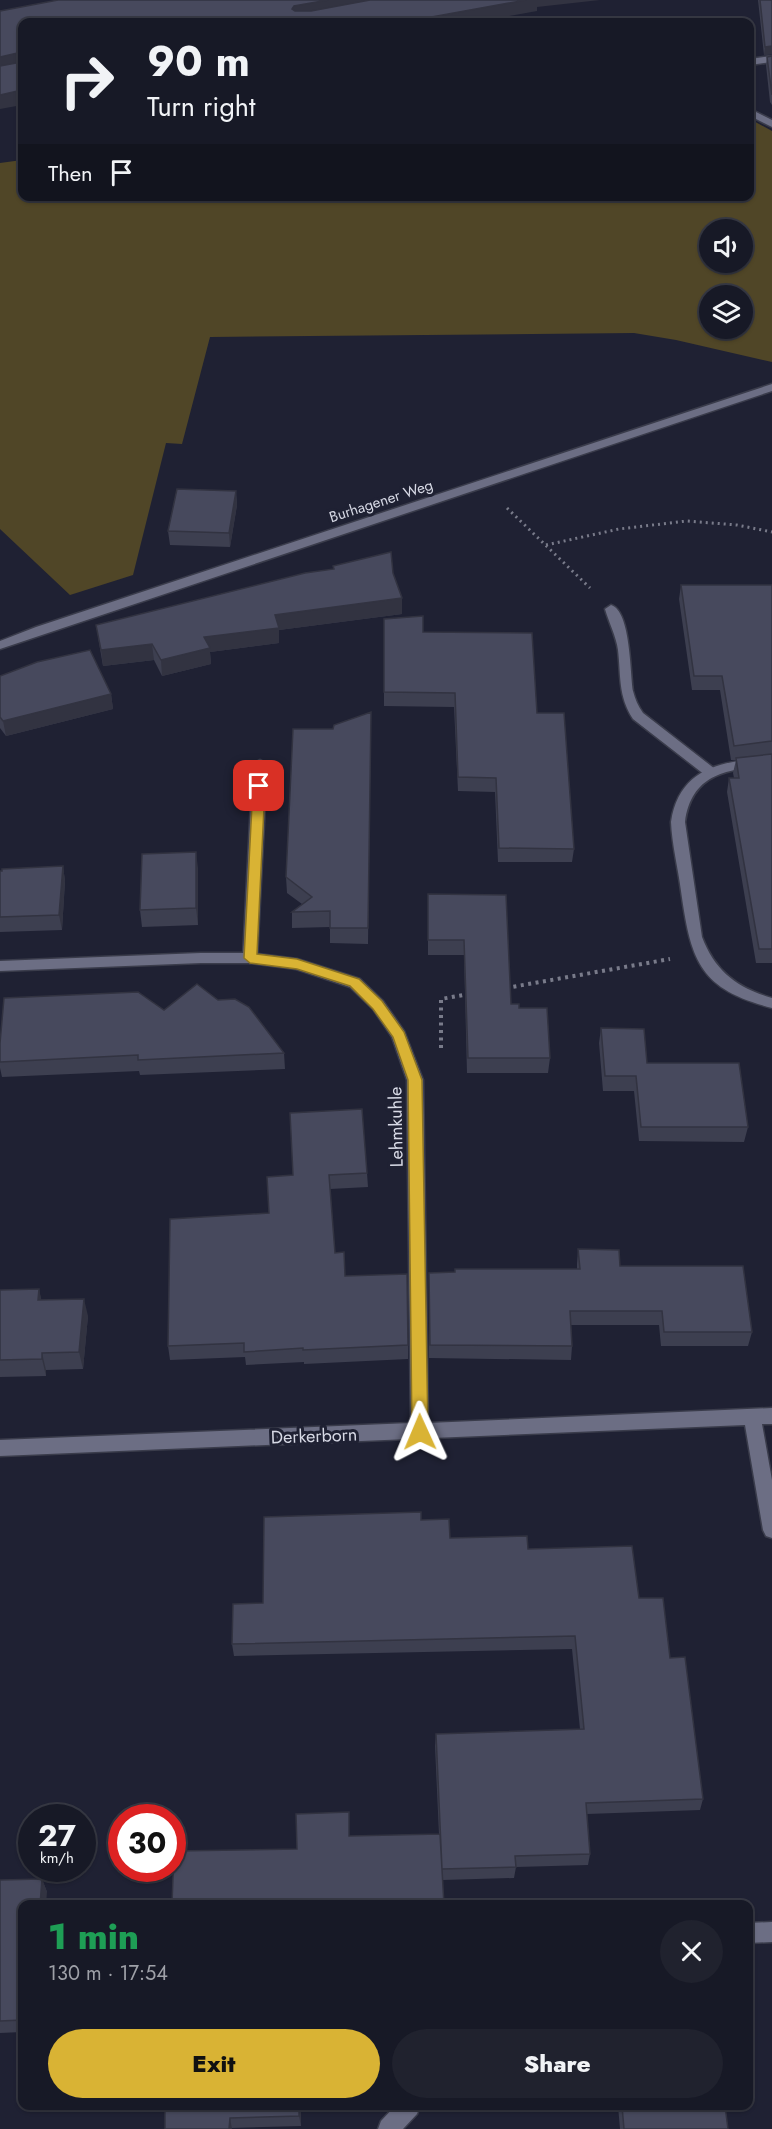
<!DOCTYPE html>
<meta charset="utf-8">
<style>
body{margin:0;font-family:Jost,sans-serif;background:#20222e;color:#f1f3f6;height:100vh;display:flex;flex-direction:column;font-size:22px;white-space:nowrap}
*{box-sizing:border-box;margin:0}
p{font-size:20px;color:#9ea0a7}
.icon{flex:none;width:33px;height:33px;fill:none;stroke:currentColor;stroke-width:2;stroke-linecap:round;stroke-linejoin:round}
.map{position:relative;flex:1;overflow:hidden}
.details{position:absolute;left:18px;top:1900px;width:735px;height:210px;display:flex;flex-direction:column;background:#171926;border-radius:12px;box-shadow:0 2px 4px #0004,0 0 0 2px #363843}
.details>*{flex:none}
.top-card{position:absolute;left:18px;top:18px;width:736px;height:183px;border-radius:12px;box-shadow:0 2px 4px #0004,0 0 0 2px #363843;background:#171926;color:#f1f3f6;overflow:hidden}
.buttons{position:absolute;left:699px;top:219px;display:grid;gap:12px}
.buttons a{display:grid;place-items:center;width:54px;height:54px;border-radius:50%;background:#171926;box-shadow:0 2px 4px #0004,0 0 0 2px #363843;font-size:30px}
.speed{position:absolute;left:18px;top:1804px;display:flex;gap:12px;font-size:30px;font-weight:700;text-align:center}
.speed>*{display:grid;place-content:center;width:78px;height:78px;border-radius:50%;background:#171926;box-shadow:0 2px 4px #0004,0 0 0 2px #363843;line-height:1}
.speed small{font-size:15px;font-weight:400}
.speed .limit{border:9px solid #d22;background:#fff;color:#111}
.pin{position:absolute;display:grid;place-items:center;width:51px;height:51px;color:#fff;margin:-26px;border-radius:12px;box-shadow:0 3px 9px #0006}
.me{position:absolute;width:66px;margin:-33px;rotate:359deg;stroke-linejoin:round;filter:drop-shadow(0 0 4px #0008)}
.turn{display:flex;align-items:center;gap:21px;height:126px;padding:0 30px;font-size:27px}
.turn .icon{width:78px;height:78px;stroke-width:2.5}
.turn b{display:block;font-size:42px;line-height:51px}
.then{display:flex;align-items:center;height:57px;padding:0 30px;background:#0003;gap:12px;font-size:22px}
.round{display:grid;place-items:center;flex:none;width:63px;height:63px;border-radius:32px;background:#20222e}
.overview{display:flex;align-items:center;justify-content:space-between;height:102px;padding:0 30px}
h1{font-size:36px;font-weight:800;line-height:45px;color:#1e9e55}
.primary-button{display:flex;gap:12px;margin-top:auto;padding:12px 30px}
.primary-button a{flex:1;height:69px;border-radius:36px;background:#d9b334;color:#111;font-size:24px;font-weight:800;line-height:69px;text-align:center}
.primary-button a+a{background:#20222e;color:#f1f3f6}
.map>svg:first-child{display:block}
.green{fill:#504627;fill-rule:evenodd}
.lines{fill:none;stroke-linecap:round;stroke-linejoin:round}
.service-casing{stroke:#3a3c4b;stroke-width:3}
.minor-casing{stroke:#3a3c4b;stroke-width:3}
.path-far1{stroke:#797b8a;stroke-width:3;stroke-dasharray:2 4;stroke-linecap:butt}
.path{stroke:#797b8a;stroke-width:4;stroke-dasharray:3 4.5;stroke-linecap:butt}
.service{fill:#6c6e84;fill-rule:evenodd}
.minor{fill:#6c6e84;fill-rule:evenodd}
.wall{fill:#3d3f50}
.shaded-wall{fill:#323341}
.building{fill:#47495d;stroke:#323341;stroke-width:1.5}
.route{fill:#d9b334;stroke:#8d7422;stroke-width:1.5}
.labels{text-anchor:middle;dominant-baseline:central;stroke-width:6;stroke-linejoin:round;paint-order:stroke}
.far-street-label{font-size:15px;fill:#d7d9e5;stroke:#1f2133}
.street-label{font-size:18px;fill:#d7d9e5;stroke:#1f2133}
</style>
<div class="map">
<svg width="772" height="2129" viewBox="0 0 772 2129">
<rect width="100%" height="100%" fill="#1f2133"/>
<path class="green" d="M750,119L772,131V362L676,340L634,333L210,337L182,444L166,443L133,575L70,595L0,529V163L22,160V196H750ZM710,230H742V262H710ZM710,296H742V328H710Z"/>
<g class="lines">
<g class="service-casing">
<path id="service" d="M611,605C631,611 630,674 633,691C635,699 638,706 643,713L715,769L717,772L715,775H705L633,719C618,696 621,676 618,650C616,636 609,623 605,609Z
M260,760L267,764L257,958L250,963L243,958L253,764Z"/>
</g>
<g class="minor-casing">
<path id="minor" d="M772,56V62L750,65V59Z
M750,109L772,120V127L750,116Z
M772,384V391L0,649V641L36,627Z
M772,758V766C729,769 692,772 685,822L702,937C715,971 737,988 772,998V1008C699,989 691,961 681,891C678,868 672,845 671,822C679,767 724,760 772,758Z
M201,953H250L297,959L360,979L383,1001L404,1031L423,1080L428,1423L772,1408V1424H762L772,1480V1538L766,1536L763,1530L745,1425L0,1456V1440L411,1423L407,1080L392,1037L373,1009L350,987L296,969L250,963H201L0,971V961Z
M772,1922V1942L748,1943V1923Z
M395,2106H420L417,2114L403,2129H378L381,2121Z"/>
</g>
<path class="path-far1" d="M507,508L590,588
M546,545L619,529L687,521L737,525L772,532"/>
<path class="path" d="M506,988L670,959
M441,1048V999L469,994"/>
<use href="#service" class="service"/>
<use href="#minor" class="minor"/>
</g>
<path class="wall" d="M758,0H772V54L764,55Z
M772,56V105L770,102L766,65L767,57Z
M236,491L237,505L230,547L170,545L168,531Z
M333,566L393,573L402,614L279,630V643L210,652L211,664L162,676L154,660L103,666L96,625L333,569Z
M681,585H772V963H756L727,792L729,778H734L733,773L736,760H731L720,690H692L679,599Z
M384,619L423,632L537,713L574,849L572,862H498L495,792L458,791L454,707L384,706Z
M0,676L111,694L113,709L6,736L0,728Z
M371,712L368,944L330,943V927L292,928V912L302,904L287,893L286,877L333,729Z
M63,866L65,881L62,930L0,932V871Z
M198,868V925L142,927L140,910Z
M428,894L506,895L511,1004L519,1008L550,1058L548,1073H467L464,955H428Z
M164,1010L284,1053L285,1069L140,1075L139,1071L2,1077L0,1068V1043Z
M601,1028L647,1063L748,1127L744,1142L639,1141L634,1091H603L599,1043Z
M367,1173L368,1187L330,1189L335,1253L345,1276L408,1345V1359L304,1364V1362L246,1365L245,1357L170,1360L168,1346L269,1213L267,1177Z
M578,1249L620,1266L752,1332L748,1346H661L659,1325H571L572,1346L571,1360L429,1358V1273L577,1269V1264Z
M39,1289L41,1300L88,1316L83,1369L46,1370V1376L0,1377V1290Z
M421,1520L450,1538L528,1549L639,1598L670,1658L703,1799L700,1810L587,1814L590,1854L588,1865L516,1867L514,1878L443,1880L172,1904L297,1849L350,1836L439,1834L435,1746L436,1734L580,1729L572,1649L234,1656L232,1644L263,1603Z
M42,1879L47,1892L22,1905V2032L0,2033V1880Z
M165,2106H301V2126L232,2128Z
M618,2106H725L728,2129H620Z"/>
<path class="shaded-wall" d="M328,0H401L295,20L292,9L294,6Z
M526,0H600L537,7V11L477,22H426V18Z
M772,46V54L764,55L765,47Z
M22,52V66L0,71V57Z
M22,90V105L0,109V95Z
M236,491L237,505L230,547L229,533Z
M402,598V614L279,630V643L210,652L211,664L162,676L161,660L204,637L275,615Z
M152,644L154,660L103,666L101,650Z
M111,694L113,709L6,736L3,721Z
M196,852L198,868V925L196,908Z
M63,866L65,881L62,930L59,915Z
M39,1289L43,1307L38,1300Z
M84,1299L88,1316L83,1369L79,1352Z
M42,1353L46,1370V1376L42,1359Z
M42,1879L47,1892L46,1905H40Z
M299,2106H301V2126L299,2116Z
M230,2118L232,2129H229Z"/>
<path class="building" d="M58,0H328L294,6L292,9L295,11H311L370,0H526L426,18L430,22H22V90L0,95V66L21,62L22,52L0,57V11Z
M760,0H772V46L765,47Z
M772,56V95L767,57Z
M177,489L236,491L229,533L168,531Z
M391,552L393,573L402,598L275,615L279,628L204,637L210,648L161,660L152,644L101,650L96,625L305,573L334,569L333,566Z
M681,585H772V741L734,746L722,676H694Z
M423,616V632L532,633L537,713H564L574,849L499,848L496,778L458,777L455,693L384,692V619Z
M90,650L111,694L3,721L0,717V676L37,662Z
M371,712L368,928H330V911L292,912L312,897L286,877L293,729H333L334,725Z
M772,754V949H759L729,778H739L736,758Z
M196,852V908L140,910L142,854Z
M63,866L59,915L0,917V871H2V869Z
M428,894L506,895L511,1004H519V1008H547L550,1058H468L464,940H428Z
M197,984L218,1000L235,999L249,1007L284,1053L138,1060V1055L0,1062V1043L4,998L138,992L164,1010Z
M601,1028L644,1029L647,1063H739L748,1127H641L636,1076H605Z
M362,1109L367,1173L329,1175L335,1253L344,1252L345,1276L407,1274L408,1345L303,1350V1348L244,1352V1343L168,1346L170,1219L269,1213L267,1177L293,1175L290,1113Z
M578,1249L619,1250L620,1266H743L752,1332H664L662,1311H570L572,1346L430,1345L429,1273L455,1272V1269H580Z
M39,1289L38,1300L84,1299L79,1352L42,1353V1359L0,1360V1290Z
M421,1512V1520L449,1519L450,1538L527,1536L528,1549L632,1546L639,1598H663L670,1658L685,1657L703,1799L586,1803L590,1854L515,1856L516,1867L442,1869L436,1734L584,1729L575,1636L232,1644L233,1604L263,1603L264,1517Z
M349,1812V1836L440,1834L444,1905H151L172,1904L174,1851L297,1849L296,1814Z
M42,1879L40,1905H22V2020L0,2021V1880Z
M165,2106H299V2116L230,2118L229,2129H165Z
M622,2106H725L728,2129H624Z"/>
<path class="route" d="M259,782L265,786L257,954L297,959L359,979L382,1001L404,1032L422,1080L428,1432L425,1437L420,1439L414,1437L412,1432L408,1080L393,1037L373,1009L350,986L297,969L250,963L244,958L253,786Z"/>
<g class="labels">
<g class="far-street-label">
<text transform="translate(381 501) rotate(-18)">Burhagener Weg</text>
</g>
<g class="street-label">
<text transform="translate(396 1127) rotate(-91)">Lehmkuhle</text>
<text transform="translate(314 1436) rotate(-2)">Derkerborn</text>
</g>
</g>
</svg>
<div class="buttons">
<a><svg class="icon" aria-label="sound" viewBox="0 0 24 24"><path d="M4 9h4l5-4v14l-5-4H4zM17 9q2 3 0 6"/></svg></a>
<a><svg class="icon" aria-label="layers" viewBox="0 0 24 24"><path d="M12 4l9 5-9 5-9-5zM3 14l9 5 9-5"/></svg></a>
</div>
<div class="speed"><div>27<small>km/h</small></div><div class="limit">30</div></div>
<div class="pin" style="left:259px;top:786px;background:#d93025"><svg class="icon" aria-label="arrive" viewBox="0 0 24 24"><path d="M6 21V4h12l-3 4 3 4H6"/></svg></div>
<svg class="me" style="left:420px;top:1432px" viewBox="-20 -20 40 40"><path d="M0-17L14 15 0 8-14 15z" fill="#d9b334" stroke="#fff" stroke-width="4"/></svg>
<div class="top-card">
<div class="turn"><svg class="icon" aria-label="right" viewBox="0 0 24 24"><path d="M7 20v-9h11M14 6l5 5-5 5"/></svg><div><b>90 m</b>Turn right</div></div>
<div class="then">Then<svg class="icon" aria-label="arrive" viewBox="0 0 24 24"><path d="M6 21V4h12l-3 4 3 4H6"/></svg></div>
</div>
<section class="details">
<div class="overview"><div><h1>1 min</h1><p>130 m · 17:54</p></div><a class="round"><svg class="icon" aria-label="close" viewBox="0 0 24 24"><path d="M6 6l12 12M18 6L6 18"/></svg></a></div>
<div class="primary-button"><a>Exit</a><a>Share</a></div>
</section>
</div>
